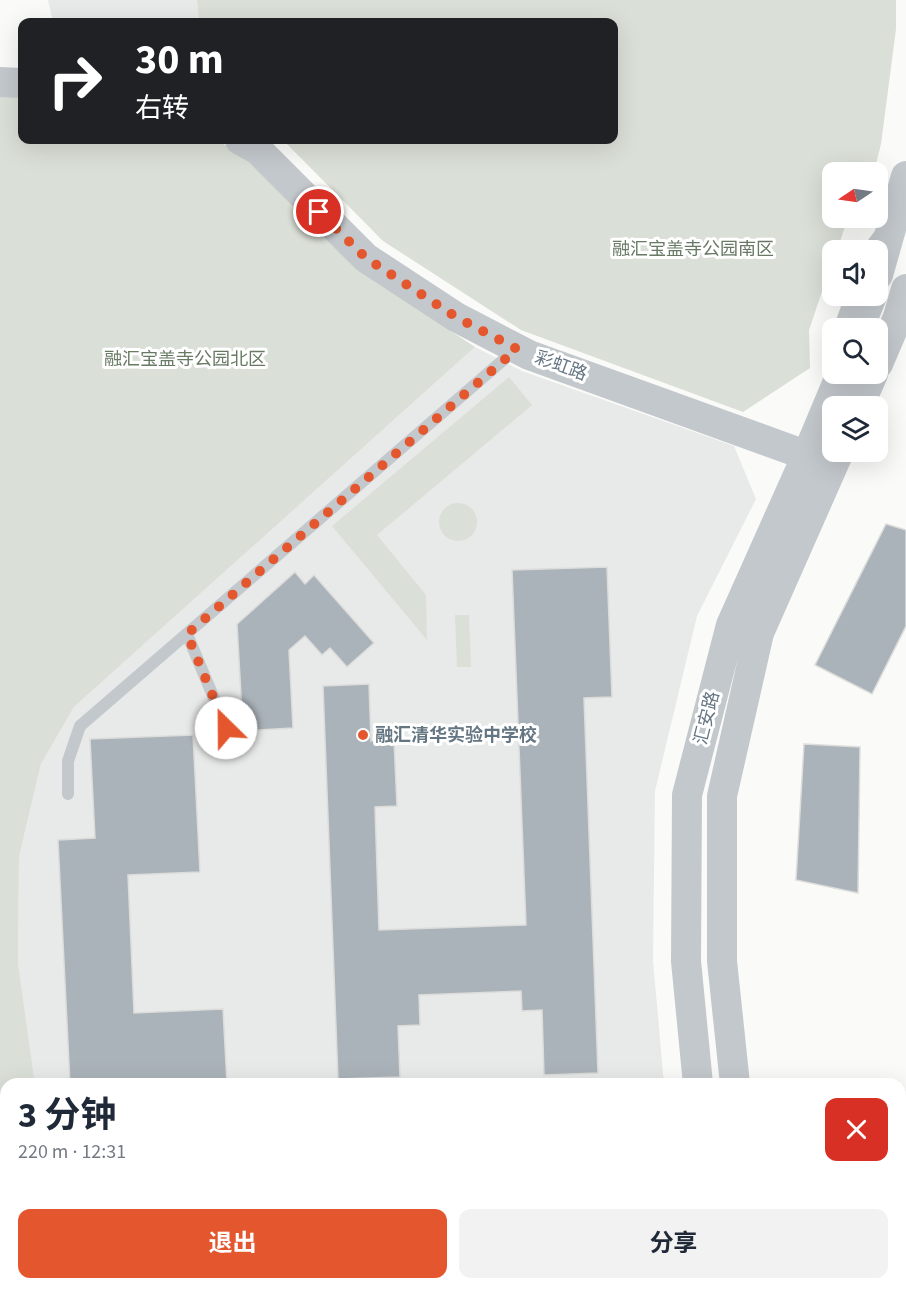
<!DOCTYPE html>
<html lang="zh">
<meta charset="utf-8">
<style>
body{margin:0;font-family:"Source Sans 3","Noto Sans SC",sans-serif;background:#f2f2f3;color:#1f2937;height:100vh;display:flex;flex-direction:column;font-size:22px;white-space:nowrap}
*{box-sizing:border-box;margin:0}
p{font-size:20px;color:#747a83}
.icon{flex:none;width:33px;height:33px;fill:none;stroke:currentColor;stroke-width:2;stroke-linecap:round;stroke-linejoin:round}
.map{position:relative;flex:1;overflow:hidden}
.sheet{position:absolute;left:0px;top:1078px;width:906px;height:212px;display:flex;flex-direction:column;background:#fff;border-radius:18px 18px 0 0;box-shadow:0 6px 24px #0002}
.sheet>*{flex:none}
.top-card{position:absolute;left:18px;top:18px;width:600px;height:126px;border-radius:12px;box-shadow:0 6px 24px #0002;background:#202124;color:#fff;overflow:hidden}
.needle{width:39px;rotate:257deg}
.tools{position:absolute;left:822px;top:162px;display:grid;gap:12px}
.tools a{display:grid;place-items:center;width:66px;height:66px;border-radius:12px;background:#fff;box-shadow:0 6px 24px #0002;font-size:30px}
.pin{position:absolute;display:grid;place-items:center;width:51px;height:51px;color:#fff;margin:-26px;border:3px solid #fff;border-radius:50%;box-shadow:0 2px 6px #0007}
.me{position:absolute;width:66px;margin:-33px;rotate:337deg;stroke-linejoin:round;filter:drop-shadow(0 0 4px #0008)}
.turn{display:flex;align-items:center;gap:21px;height:126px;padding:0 18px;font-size:27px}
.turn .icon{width:78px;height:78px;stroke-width:2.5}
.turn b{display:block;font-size:42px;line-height:51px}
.round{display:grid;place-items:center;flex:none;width:63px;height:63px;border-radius:12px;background:#f2f2f3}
.summary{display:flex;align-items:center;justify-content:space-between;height:102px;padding:0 18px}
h1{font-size:36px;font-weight:700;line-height:45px}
.button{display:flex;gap:12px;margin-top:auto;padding:12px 18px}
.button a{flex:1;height:69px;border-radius:12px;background:#e4572e;color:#fff;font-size:24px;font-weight:700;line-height:69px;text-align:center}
.button a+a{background:#f2f2f3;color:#1f2937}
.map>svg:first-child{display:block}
.built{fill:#e8e9e9}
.green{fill:#dadfd7}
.building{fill:#aab3b9;stroke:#dcdcda;stroke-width:1.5}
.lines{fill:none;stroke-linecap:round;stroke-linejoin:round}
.service{stroke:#c3c8cc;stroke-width:12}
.tertiary{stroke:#c3c8cc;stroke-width:30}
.route{stroke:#e4572e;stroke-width:10;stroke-dasharray:0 18}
.poi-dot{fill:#e4572e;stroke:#fff;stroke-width:2}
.labels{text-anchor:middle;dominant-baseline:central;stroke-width:6;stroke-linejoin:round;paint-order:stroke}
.park-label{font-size:18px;fill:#687a64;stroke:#fff}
.street-label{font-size:18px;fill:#657683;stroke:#fff}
.poi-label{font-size:18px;font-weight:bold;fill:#657683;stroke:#fff;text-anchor:start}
</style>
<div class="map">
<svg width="906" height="1289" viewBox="0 0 906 1289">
<rect width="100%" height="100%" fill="#fafaf8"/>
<path class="built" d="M48,0H197L199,22H53Z
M475,347L522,371L734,446L756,499L697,616L655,791L653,961L664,1084H35L18,963L19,857L41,764L74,707Z
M113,1284H681V1289H115Z"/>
<path class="green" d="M197,0H896V29L881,144L874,172H832V218H848L837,250H832V262L809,330L810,368L743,412L521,330L383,241L283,140H614V22H199Z
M0,94L22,96V140H217L248,159L356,268L475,347L74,707L41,764L19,857L18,963L35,1084H6V1284H113L115,1289H0Z
M509,377L532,405L377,535L426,595L427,640L332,526Z
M439 522a19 19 0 1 1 38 0a19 19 0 1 1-38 0Z
M455,615H469L471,667H457Z"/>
<path class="building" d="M886,524L906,530V626L872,694L815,665Z
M607,567L612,697L584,698L598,1073L544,1075L542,1010L522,1011L521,991L419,995L420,1025L398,1026L400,1077L338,1079L323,686L369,684L371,741L394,740L397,806L375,807L379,930L526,925L512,570Z
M295,572L305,584L314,575L374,643L347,667L330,648L322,655L305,636L289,650L293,728L243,731L237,624Z
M193,735L200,872L128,875L134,1013L223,1009L227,1084H70L58,840L95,838L90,739Z
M804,744L860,747L858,893L796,880Z
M900,1215L906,1218V1289H903L894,1284H900Z"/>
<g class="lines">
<path class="service" d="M868,250L880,234
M841,328V324L851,296
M187,634L226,727
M68,794V761L80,726L516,349"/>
<path class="tertiary" d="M0,82L22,83
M240,140L258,150L366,258L456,317L529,355L833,465
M878,275L906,176
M859,328L872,296
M878,364L898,317L906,289
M859,406L873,374
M698,1084L686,961L687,795L731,625L807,455L841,374
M735,1084L722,961V796L759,633L839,452
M718,1284V1289
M756,1284L757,1289"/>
</g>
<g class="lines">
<path class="route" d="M226,728L187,634L517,349L456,317L366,258L319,212"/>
</g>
<circle class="poi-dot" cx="363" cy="735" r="6"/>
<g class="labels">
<g class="park-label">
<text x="693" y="249">融汇宝盖寺公园南区</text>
<text x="185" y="359">融汇宝盖寺公园北区</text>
</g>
<g class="street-label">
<text transform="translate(561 366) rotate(20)">彩虹路</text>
<text transform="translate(707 718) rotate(-76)">汇安路</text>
</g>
<g class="poi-label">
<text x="375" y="735">融汇清华实验中学校</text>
</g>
</g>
</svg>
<div class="tools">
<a><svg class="needle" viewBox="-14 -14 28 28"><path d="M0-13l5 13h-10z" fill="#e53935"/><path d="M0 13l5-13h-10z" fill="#747a83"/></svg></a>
<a><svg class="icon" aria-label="sound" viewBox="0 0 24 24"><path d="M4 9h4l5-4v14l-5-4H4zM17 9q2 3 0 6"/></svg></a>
<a><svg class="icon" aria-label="search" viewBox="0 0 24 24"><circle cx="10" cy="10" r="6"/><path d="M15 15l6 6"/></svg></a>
<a><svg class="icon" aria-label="layers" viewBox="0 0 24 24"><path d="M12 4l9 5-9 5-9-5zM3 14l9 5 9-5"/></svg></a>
</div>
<div class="pin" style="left:319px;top:212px;background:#d93025"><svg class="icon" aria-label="arrive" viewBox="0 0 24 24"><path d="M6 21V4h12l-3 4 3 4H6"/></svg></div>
<svg class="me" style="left:226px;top:728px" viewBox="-20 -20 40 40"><circle r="19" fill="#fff"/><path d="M0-13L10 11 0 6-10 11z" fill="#e4572e"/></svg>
<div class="top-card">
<div class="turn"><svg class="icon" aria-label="right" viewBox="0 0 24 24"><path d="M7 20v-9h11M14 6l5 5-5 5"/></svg><div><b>30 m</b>右转</div></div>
</div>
<section class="sheet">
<div class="summary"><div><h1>3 分钟</h1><p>220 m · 12:31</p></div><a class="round" style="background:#d93025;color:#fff"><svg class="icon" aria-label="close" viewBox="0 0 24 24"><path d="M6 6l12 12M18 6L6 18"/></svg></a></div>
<div class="button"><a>退出</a><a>分享</a></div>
</section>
</div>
